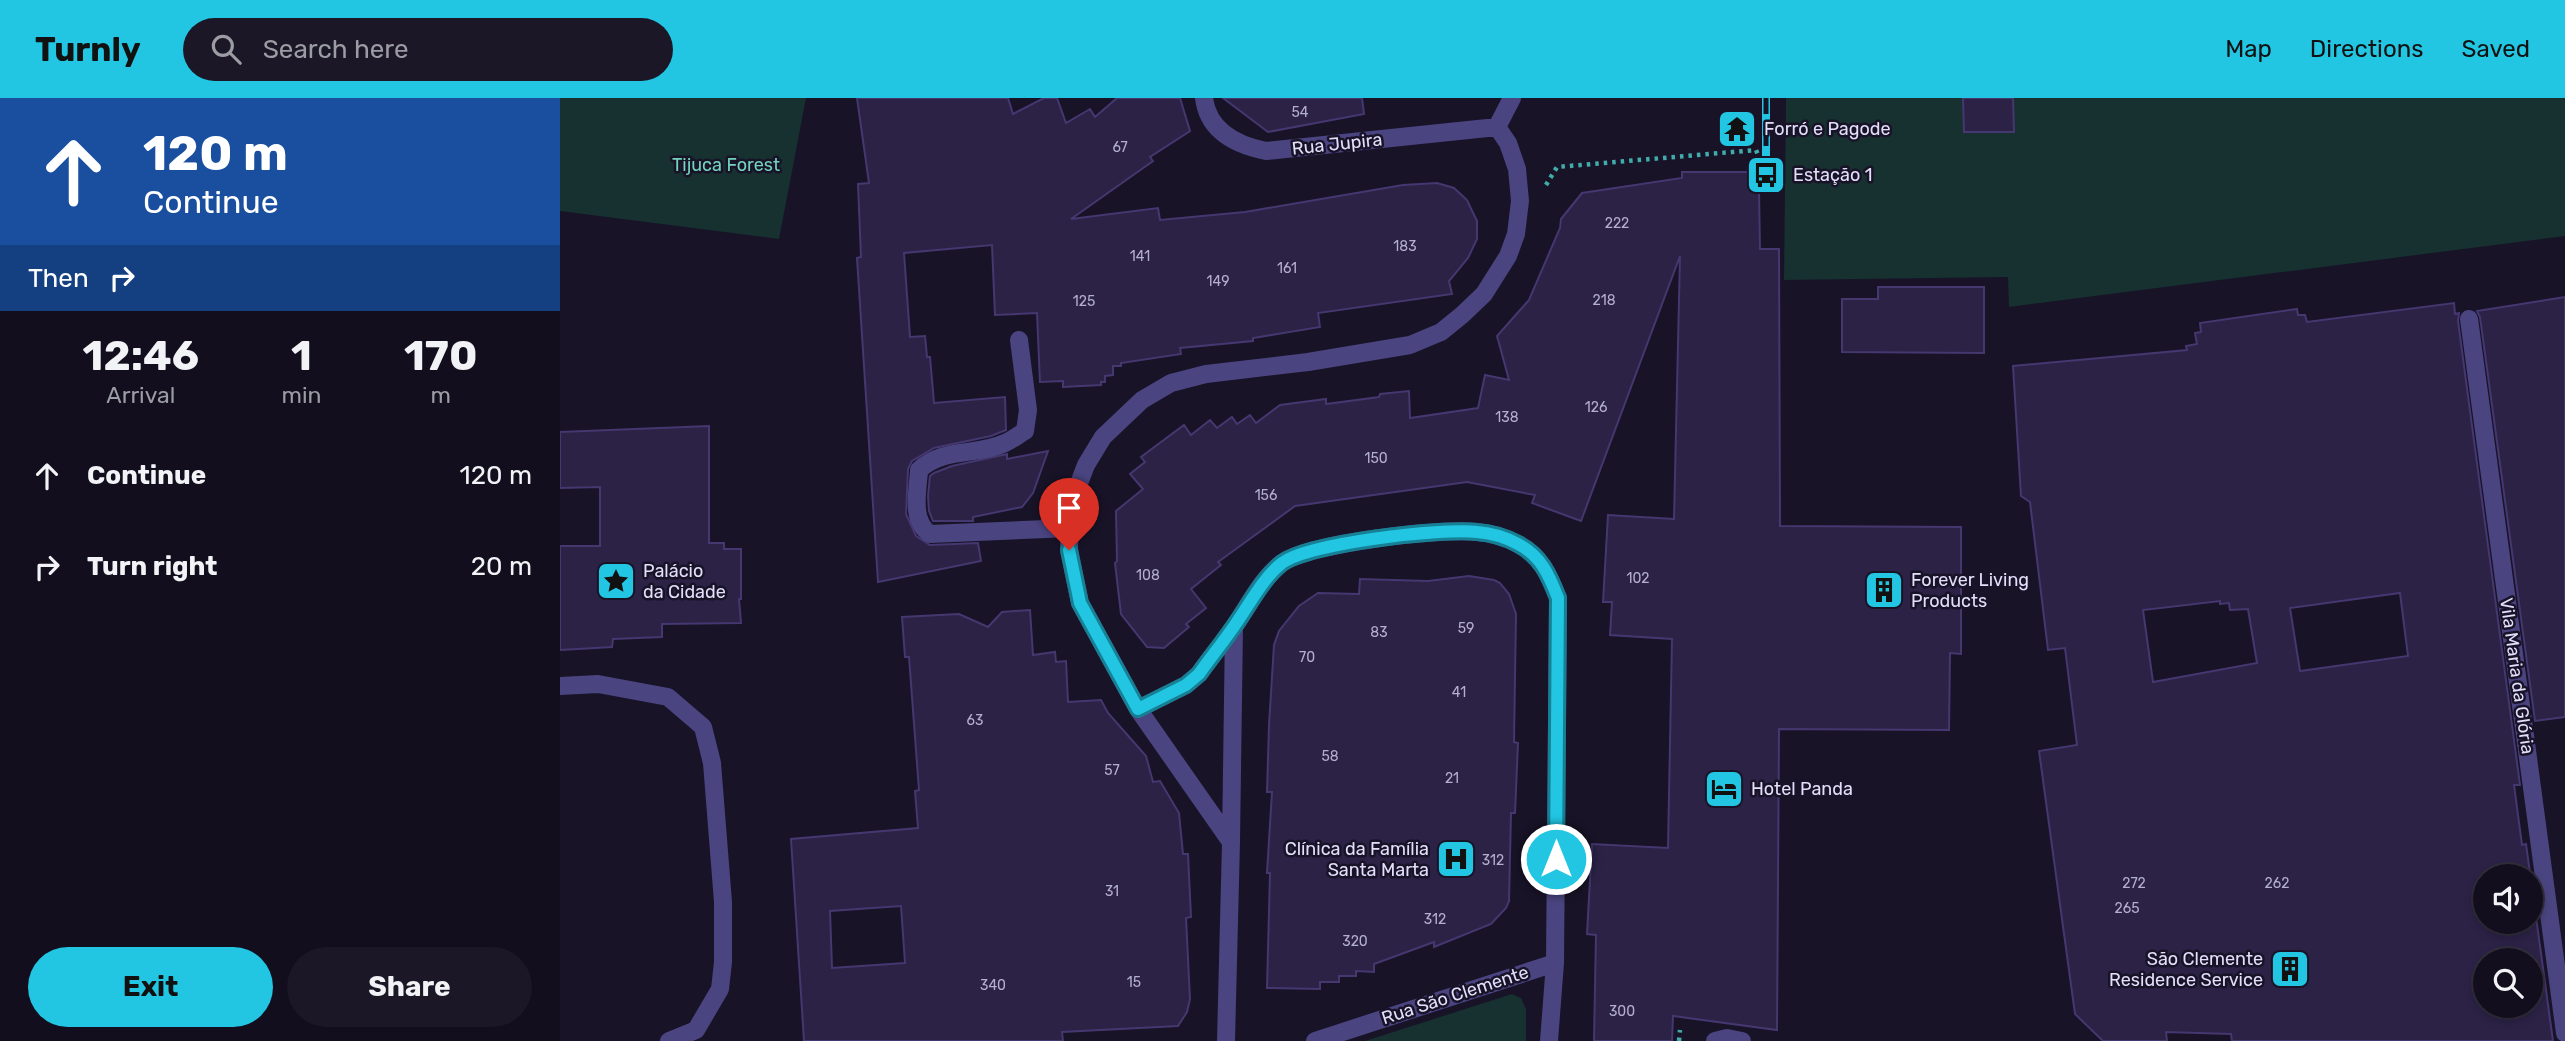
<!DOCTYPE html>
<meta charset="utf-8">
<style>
body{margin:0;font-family:Rubik,sans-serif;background:#1b1726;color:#f1f3f6;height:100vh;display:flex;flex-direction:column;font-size:26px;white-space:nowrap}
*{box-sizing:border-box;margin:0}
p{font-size:23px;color:#9c9ca4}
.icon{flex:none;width:38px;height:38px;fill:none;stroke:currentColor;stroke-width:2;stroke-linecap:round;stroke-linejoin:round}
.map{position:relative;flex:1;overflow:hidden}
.side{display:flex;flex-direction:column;background:#120e1d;width:560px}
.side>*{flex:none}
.banner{background:#1a4fa0;color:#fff;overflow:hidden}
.buttons{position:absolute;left:1913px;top:766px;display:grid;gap:14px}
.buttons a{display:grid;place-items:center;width:70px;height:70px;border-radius:50%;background:#120e1d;box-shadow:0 4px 10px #0003,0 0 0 2px #312e3b;font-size:35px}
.pin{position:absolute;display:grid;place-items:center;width:60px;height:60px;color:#fff;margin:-72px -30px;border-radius:50% 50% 50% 0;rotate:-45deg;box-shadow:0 0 7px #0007}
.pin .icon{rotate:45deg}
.me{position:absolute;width:77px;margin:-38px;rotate:0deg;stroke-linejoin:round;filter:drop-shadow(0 0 5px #0008)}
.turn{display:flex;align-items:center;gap:24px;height:147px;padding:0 28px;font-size:32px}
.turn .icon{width:91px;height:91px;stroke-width:2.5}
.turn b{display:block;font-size:49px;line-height:60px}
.then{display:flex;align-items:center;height:66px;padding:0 28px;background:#0003;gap:14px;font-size:26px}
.eta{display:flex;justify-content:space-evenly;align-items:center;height:119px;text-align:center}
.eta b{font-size:42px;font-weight:700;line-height:49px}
.cta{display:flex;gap:14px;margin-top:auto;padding:14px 28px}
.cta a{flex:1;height:80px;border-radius:42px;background:#22c6e3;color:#111;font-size:28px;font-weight:700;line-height:80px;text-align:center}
.cta a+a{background:#1b1726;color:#f1f3f6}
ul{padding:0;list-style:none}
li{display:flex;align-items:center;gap:21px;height:91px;padding:0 28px}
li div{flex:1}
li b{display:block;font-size:26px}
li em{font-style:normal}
header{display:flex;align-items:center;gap:42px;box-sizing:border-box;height:98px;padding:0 35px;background:#22c6e3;color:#111}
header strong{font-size:33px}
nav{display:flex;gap:38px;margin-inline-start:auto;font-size:24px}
.search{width:490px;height:63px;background:#1b1726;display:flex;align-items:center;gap:18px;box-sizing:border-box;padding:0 24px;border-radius:38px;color:#9c9ca4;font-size:26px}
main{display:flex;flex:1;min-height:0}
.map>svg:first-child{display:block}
.green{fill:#173030}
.building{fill:#2b2246;stroke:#45376f;stroke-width:2;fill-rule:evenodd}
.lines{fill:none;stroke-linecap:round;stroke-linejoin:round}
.path{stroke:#40acab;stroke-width:4.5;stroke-dasharray:3.5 5;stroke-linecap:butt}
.minor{stroke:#4a4480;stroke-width:18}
.rail-casing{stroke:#22c6e3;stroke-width:8}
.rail{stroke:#181327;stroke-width:5;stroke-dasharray:16;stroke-linecap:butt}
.route-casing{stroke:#168194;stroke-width:18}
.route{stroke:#22c6e3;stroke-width:12}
.labels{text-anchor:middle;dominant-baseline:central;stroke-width:5;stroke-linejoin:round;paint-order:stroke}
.number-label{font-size:14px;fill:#b4afce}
.poi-label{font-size:18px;fill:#e2defb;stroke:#181327;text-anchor:start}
.street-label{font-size:18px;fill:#e2defb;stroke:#181327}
.park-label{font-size:18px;fill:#72d3bf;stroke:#181327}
</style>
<header>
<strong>Turnly</strong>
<div class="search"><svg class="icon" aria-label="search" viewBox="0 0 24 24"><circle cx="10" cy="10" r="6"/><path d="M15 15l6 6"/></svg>Search here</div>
<nav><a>Map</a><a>Directions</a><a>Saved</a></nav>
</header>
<main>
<section class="side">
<div class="banner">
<div class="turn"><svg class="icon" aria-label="ahead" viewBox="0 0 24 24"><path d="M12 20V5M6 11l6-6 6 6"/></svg><div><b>120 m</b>Continue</div></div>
<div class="then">Then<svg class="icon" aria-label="right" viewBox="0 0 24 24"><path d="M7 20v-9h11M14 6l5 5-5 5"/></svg></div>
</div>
<div class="eta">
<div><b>12:46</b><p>Arrival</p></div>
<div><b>1</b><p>min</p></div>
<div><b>170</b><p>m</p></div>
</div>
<ul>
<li><svg class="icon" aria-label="ahead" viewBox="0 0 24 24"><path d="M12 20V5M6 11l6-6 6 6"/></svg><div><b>Continue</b></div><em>120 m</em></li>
<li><svg class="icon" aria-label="right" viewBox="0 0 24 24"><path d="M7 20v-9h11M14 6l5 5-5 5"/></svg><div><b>Turn right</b></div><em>20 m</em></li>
</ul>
<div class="cta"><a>Exit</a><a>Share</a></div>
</section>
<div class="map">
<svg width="2005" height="943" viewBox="0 0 2005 943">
<rect width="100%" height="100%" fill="#181327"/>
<path class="green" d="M0,0H246L219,141L0,113Z
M1226,0H2005V138L1449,209L1448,179L1224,182Z
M952,896L961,900L966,911V943H805Z"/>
<path class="building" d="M297,0H448L453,16L484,0H497L506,25L530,11L535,19L557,0H620L630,33L590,59L593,63L511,121L598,110L600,122L685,114L843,87L877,85L894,90L907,102L917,123V141L908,160L889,183L892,196L758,215L760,229L693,240V243L620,250L621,256L561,265V268H553V277L545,278V284H541V287L503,289V283L480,284L477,215L435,217L432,147L344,155L350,239L365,238L367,259H370L374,305L445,299L446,332L431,338L374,350L352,363L348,371L346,416L356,438L370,447L418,445L421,463L318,484L297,160L301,159L298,86L309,85Z
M663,0H802L804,16L708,34Z
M1403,0H1453L1454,34H1404Z
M1122,74H1196L1199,92L1200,151H1219L1220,428L1401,429V556L1390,555L1389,632L1219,631L1217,932L1113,918L1112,943H1034L1036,837L1027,836L1032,746L1108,750L1112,541L1050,537L1052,504H1043L1048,417L1114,421L1120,158L1021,423L972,405L975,397L907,384L735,408L658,464L661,467L631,491L646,510L626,526L629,529L604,550L587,549L561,516L555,465L557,463L556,413L583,391L570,376L585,364L581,359L624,327L631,337L650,322L657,330L672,319L677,326L690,317L696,325L720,307L766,301V306L819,299L820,296L849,293L850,320L918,310L925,277L949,282L937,238L969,202L1000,130L1001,121L1022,95L1122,80Z
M1318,189H1424V255L1282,254V201H1318Z
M2005,199V619L1975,623L1920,219L1917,213Z
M1894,205L1895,216L1899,215L1898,223L1960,687H1954L1962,747L1966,746L1993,943H1672L1671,936L1606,934L1607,943H1543L1515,916L1479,653L1517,647L1505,550L1488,552L1470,404L1461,398L1453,268L1627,252L1626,248L1637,246L1635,235L1641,234L1640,225L1737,211L1738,217H1745L1747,224ZM1840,495L1848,558L1740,573L1730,510ZM1660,503V506L1669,505L1670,512L1688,511L1697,565L1593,584L1583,512ZM1925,779H1970V824H1925ZM1925,863H1970V908H1925Z
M149,328V445H164V451H181V501H179L181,525L102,526V539L53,541L52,549L0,552V448H40V389L0,390V334Z
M488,353L473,395L462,409L413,419V423H373L369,413L368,398L370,378L374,375L392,368L447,356V361Z
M909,478L934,482L940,485L949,496L956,516L954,644L958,645L955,715H951L949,803L946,810L931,826L874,849V844L814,866V874L796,873V878H779V884H760V891L707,890L710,775H707L712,694H707L709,627L714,547L719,533L739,508L758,495L799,496L800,481L868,483Z
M470,512L473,557L495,554L496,564L506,563L508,604L541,602L548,615L586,658L593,684L600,683L619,715L623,756H628L631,819L626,820L630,901L627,914L618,928L502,934L503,943H244L231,741L358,730L355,693L359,692L349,559H345L342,519L399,516L428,529L442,514ZM341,808L345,865L272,870L270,813Z"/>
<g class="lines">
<path class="path" d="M986,87L997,69L1196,52L1206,77
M1119,943L1120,932"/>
<path class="minor" d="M644,0C648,33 676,47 706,53L937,29
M937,29L952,0
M1909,221L2005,935
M459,242L468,312L465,333C458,337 452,342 445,345C417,358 383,349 359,372C358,393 350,422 370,436L510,430
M0,588L38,586L108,599L143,629L152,665L163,804V864L160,891L136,932L109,943
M578,611L626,587L639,576C650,560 663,545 674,529C689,507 701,481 722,465C749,445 882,430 917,434C931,435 945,439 958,446C981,458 989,477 998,500L995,865L989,943
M671,744L674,529
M666,943L671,744L578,611L520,505L509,452L510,409L526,367L543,339L582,302L611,285L646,276L748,264L850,247L881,234L902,217L924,196L948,158L956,136L960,103L957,71L948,45L937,29
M755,943L995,865
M1155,943L1167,940L1182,943"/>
<g class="rail-casing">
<path id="rail" d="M1206,0V77"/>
</g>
<use href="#rail" class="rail"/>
</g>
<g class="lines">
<g class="route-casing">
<path id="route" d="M509,452L520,505L578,611L626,587L639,576C651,559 665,542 677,524C691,504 703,480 722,465C749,445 881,430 917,434C931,435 945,439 958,446C981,458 989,477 998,500L996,761"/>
</g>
<use href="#route" class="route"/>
</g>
<defs>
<g id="temple-square" transform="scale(2.0125)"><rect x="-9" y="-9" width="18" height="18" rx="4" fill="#22c6e3" stroke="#181327"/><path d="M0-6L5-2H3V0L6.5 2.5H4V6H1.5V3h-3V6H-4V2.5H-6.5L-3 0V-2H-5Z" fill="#111"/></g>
<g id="bus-square" transform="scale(2.0125)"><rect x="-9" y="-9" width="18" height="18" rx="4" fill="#22c6e3" stroke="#181327"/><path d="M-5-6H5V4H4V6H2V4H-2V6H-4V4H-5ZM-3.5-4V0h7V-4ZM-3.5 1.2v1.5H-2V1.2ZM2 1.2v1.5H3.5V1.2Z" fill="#111"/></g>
<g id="sight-square" transform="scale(2.0125)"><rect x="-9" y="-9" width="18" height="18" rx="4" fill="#22c6e3" stroke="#181327"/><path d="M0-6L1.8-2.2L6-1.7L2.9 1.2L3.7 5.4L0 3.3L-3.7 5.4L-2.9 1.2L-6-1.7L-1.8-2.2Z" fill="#111"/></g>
<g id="building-square" transform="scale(2.0125)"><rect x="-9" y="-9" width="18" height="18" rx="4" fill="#22c6e3" stroke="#181327"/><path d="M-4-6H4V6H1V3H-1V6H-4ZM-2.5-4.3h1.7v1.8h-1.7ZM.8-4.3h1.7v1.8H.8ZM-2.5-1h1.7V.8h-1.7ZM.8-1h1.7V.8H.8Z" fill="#111"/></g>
<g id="hotel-square" transform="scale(2.0125)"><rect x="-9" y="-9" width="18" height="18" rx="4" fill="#22c6e3" stroke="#181327"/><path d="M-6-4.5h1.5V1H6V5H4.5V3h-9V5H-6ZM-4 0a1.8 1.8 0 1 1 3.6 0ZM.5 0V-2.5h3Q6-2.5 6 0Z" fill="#111"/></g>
<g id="hospital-square" transform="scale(2.0125)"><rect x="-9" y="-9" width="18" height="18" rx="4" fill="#22c6e3" stroke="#181327"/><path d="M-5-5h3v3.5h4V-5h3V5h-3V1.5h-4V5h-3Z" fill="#111"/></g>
</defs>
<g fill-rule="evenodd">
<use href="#temple-square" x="1177" y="31"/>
<use href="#bus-square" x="1206" y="77"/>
<use href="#sight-square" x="56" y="483"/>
<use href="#building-square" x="1324" y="492"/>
<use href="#hotel-square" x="1164" y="691"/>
<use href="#hospital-square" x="896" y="761"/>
<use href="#building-square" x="1730" y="871"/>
</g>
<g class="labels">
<g class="number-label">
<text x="740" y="14">54</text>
<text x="560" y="49">67</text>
<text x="1057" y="125">222</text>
<text x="845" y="148">183</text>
<text x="580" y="158">141</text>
<text x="727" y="170">161</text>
<text x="658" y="183">149</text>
<text x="1044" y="202">218</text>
<text x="524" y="203">125</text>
<text x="1036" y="309">126</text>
<text x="947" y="319">138</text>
<text x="816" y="360">150</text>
<text x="706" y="397">156</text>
<text x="588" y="477">108</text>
<text x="1078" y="480">102</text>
<text x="906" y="530">59</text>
<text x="819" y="534">83</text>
<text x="747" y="559">70</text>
<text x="899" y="594">41</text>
<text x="415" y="622">63</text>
<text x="770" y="658">58</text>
<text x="552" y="672">57</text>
<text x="892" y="680">21</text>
<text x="933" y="762">312</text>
<text x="1574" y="785">272</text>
<text x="1717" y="785">262</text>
<text x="552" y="793">31</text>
<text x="1567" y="810">265</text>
<text x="875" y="821">312</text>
<text x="795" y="843">320</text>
<text x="574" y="884">15</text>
<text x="433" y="887">340</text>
<text x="1062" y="913">300</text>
</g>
<g class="poi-label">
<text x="1204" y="31">Forró e Pagode</text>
<text x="1233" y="77">Estação 1</text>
<text x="83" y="473">Palácio<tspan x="83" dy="21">da Cidade</tspan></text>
<text x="1351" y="482">Forever Living<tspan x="1351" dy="21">Products</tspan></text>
<text x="1191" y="691">Hotel Panda</text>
<text x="869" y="751" text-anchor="end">Clínica da Família<tspan x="869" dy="21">Santa Marta</tspan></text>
<text x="1703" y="861" text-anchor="end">São Clemente<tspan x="1703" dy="21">Residence Service</tspan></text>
</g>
<g class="street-label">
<text transform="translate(777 46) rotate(-6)">Rua Jupira</text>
<text transform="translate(1957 578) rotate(82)">Vila Maria da Glória</text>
<text transform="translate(895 897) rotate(-18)">Rua São Clemente</text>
</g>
<g class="park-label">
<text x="166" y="67">Tijuca Forest</text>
</g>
</g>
</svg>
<div class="buttons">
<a><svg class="icon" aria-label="sound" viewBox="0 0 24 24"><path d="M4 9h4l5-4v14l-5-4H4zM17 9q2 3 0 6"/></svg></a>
<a><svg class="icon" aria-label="search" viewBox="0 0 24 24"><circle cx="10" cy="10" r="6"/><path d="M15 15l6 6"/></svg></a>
</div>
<div class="pin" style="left:509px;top:452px;background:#d93025"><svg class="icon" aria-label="arrive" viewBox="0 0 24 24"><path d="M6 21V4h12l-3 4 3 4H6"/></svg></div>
<svg class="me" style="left:996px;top:761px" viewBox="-20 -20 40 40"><circle r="17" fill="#22c6e3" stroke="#fff" stroke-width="3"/><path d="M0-11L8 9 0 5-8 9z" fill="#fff"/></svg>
</div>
</main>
